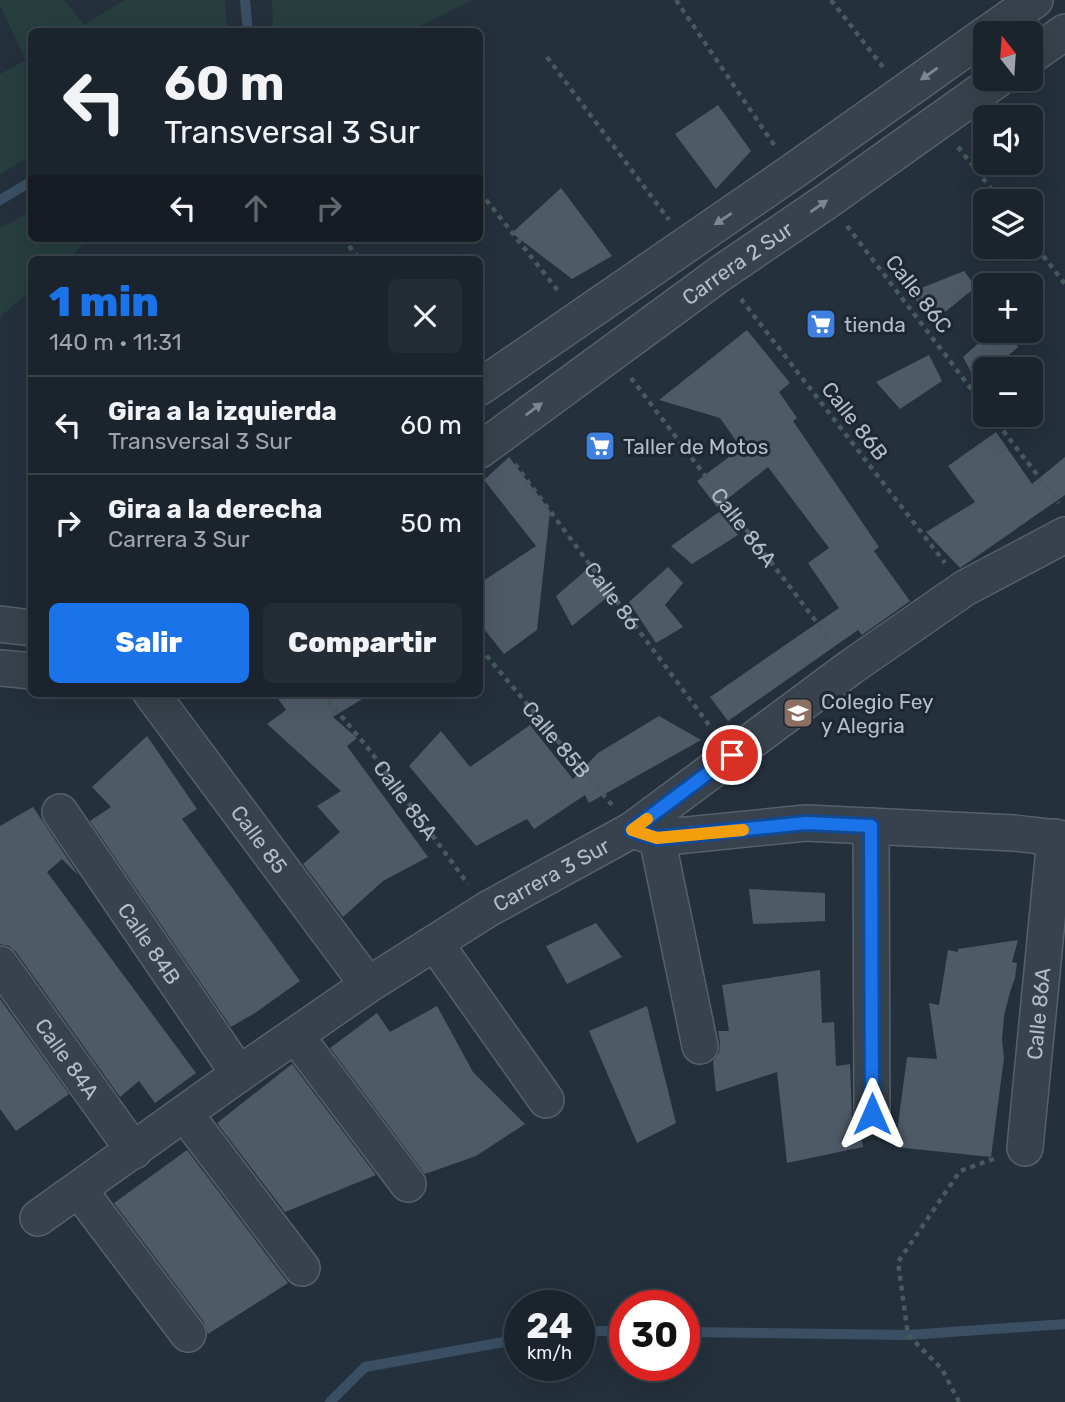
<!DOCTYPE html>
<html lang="es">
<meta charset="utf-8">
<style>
body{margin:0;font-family:Rubik,sans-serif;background:#242c35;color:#f1f3f6;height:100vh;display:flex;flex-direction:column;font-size:26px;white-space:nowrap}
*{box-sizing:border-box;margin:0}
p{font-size:23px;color:#a0a4aa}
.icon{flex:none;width:38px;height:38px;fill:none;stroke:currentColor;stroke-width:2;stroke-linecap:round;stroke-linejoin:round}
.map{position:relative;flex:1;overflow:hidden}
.sheet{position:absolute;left:28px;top:256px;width:455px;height:441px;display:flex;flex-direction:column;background:#1b242d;border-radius:10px;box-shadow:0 7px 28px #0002,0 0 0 2px #394149}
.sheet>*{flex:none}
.guide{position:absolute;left:28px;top:28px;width:455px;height:214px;border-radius:10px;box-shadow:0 7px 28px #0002,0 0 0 2px #394149;background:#1b242d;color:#f1f3f6;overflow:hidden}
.needle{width:46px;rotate:343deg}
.controls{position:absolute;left:973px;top:21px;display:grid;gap:14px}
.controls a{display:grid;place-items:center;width:70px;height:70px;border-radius:10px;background:#1b242d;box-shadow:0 7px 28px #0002,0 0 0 2px #394149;font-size:35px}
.speed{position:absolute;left:504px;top:1290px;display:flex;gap:14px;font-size:35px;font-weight:700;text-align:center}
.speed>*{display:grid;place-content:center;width:91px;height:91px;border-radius:50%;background:#1b242d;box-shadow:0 7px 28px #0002,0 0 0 2px #394149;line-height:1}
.speed small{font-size:18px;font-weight:400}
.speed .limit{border:10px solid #d22;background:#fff;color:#111}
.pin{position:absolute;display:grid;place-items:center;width:60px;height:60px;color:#fff;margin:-30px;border:4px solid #fff;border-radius:50%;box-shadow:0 2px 7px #0007}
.me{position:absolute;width:77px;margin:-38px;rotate:0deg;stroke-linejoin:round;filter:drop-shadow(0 0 5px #0008)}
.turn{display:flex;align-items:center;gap:24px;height:147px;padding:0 21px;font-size:32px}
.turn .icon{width:91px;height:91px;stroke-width:2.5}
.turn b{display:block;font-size:49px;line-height:60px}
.lanes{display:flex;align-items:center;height:66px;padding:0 21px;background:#0003;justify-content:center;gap:35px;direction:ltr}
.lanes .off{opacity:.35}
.round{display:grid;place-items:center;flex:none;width:74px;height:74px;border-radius:10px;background:#242c35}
.headline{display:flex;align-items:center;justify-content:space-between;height:119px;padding:0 21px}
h1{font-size:42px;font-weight:800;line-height:52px;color:#1a73e8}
.primary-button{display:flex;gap:14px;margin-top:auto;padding:14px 21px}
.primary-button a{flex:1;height:80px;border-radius:10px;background:#1a73e8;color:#fff;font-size:28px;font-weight:800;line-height:80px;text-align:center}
.primary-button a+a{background:#242c35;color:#f1f3f6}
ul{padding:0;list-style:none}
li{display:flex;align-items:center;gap:21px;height:98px;padding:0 21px;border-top:2px solid #394149}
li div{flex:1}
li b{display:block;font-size:26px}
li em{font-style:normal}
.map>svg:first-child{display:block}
.green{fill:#273e3e}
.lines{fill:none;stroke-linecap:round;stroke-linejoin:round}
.stream{stroke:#3a4f64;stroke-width:10}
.building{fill:#4e5b67}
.minor-casing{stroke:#56606a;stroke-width:38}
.path{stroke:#465b5c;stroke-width:4.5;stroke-dasharray:5 5;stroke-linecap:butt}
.minor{stroke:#38424c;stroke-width:35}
.oneway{fill:#7c8690}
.route-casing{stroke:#114b97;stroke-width:18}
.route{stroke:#1a73e8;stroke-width:12}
.slow{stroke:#f59e0b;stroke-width:12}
.labels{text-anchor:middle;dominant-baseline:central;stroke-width:6;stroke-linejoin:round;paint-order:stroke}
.street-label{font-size:21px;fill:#b4bdc7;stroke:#1d2731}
.poi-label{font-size:21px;fill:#b4bdc7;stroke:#1d2731;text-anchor:start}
</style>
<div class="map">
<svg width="1065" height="1402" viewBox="0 0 1065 1402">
<rect width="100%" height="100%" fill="#24303c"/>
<path class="green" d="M0,0H64L84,25L124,0H225L227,31L32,32L31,156L0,174V74L26,60L0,6Z
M272,0H473L410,31L273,32Z
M31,211L32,238H91L67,259H32L31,290L0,317V228Z"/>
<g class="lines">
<path class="stream" d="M245,0L248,32
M0,200L32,181
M579,1331H625
M684,1332L908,1335L1065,1324
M330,1402L365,1367L520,1339"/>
</g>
<path class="building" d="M718,105L751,151L716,189L675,134Z
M561,188L612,256L572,279L512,233Z
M964,271L976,287L940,316H931L909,293Z
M747,330L790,383L779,392L797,418L793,421L879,547L874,551L910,601L862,635L858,630L728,721L710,697L839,608L808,563L829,548L768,467L717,507L697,481L741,448L720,418L659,400Z
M992,331H1007L1018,347L993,369H985V376L977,383L963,357Z
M929,355L942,381L900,409L876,382Z
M996,432L1032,484L1065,457V495L960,568L926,532L975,502L948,466Z
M509,457L550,511L537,630L504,654L480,624V583L536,546L484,480Z
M719,512L738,535L692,564L671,546Z
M668,567L683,583L665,605L683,627L656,643L629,602Z
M585,571L611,594L572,626L556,596Z
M274,693H372L333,717L357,738L347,746L428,857L383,881L343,917L303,864L340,832L317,806L341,791L267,724L286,710Z
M659,716L701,740L589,803L585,795L534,829L527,819L476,846L409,766L441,731L470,767L530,725L573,779L598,753Z
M147,736L197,809L182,819L300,981L255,1013L231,1027L90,821L111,807L92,787Z
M33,807L79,876L62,859L47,872L196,1073L155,1103L139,1081L120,1097L16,952L9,946L0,944V826Z
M749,889L825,893V921L753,924Z
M596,923L622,957L567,984L546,946Z
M1018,940L1012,962L1017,963L1015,978L1010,992L1004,1016L1002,1039L1004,1058L991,1157L895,1147L907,1057L937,1059L929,1003L939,1005L948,950L958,952V949Z
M820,970L822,1023L834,1022L836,1066L850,1064L852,1115L854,1123L860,1130L863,1147L787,1163L777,1072L716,1092L713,1061L719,1052L720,1042L718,1031H729L722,985Z
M0,999L69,1094L16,1131L0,1109Z
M437,1006L473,1072L525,1124L476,1156L425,1174L330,1048L377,1013L390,1032Z
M647,1006L676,1123L637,1143L589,1031Z
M292,1064L376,1175L285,1212L217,1123Z
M187,1150L288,1283L208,1334L204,1322L114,1203Z"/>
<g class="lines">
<g class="minor-casing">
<g id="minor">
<path d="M988,33L1035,0"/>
<path d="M1031,56L1065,32"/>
<path d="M480,387L792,172L985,35"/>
<path id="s5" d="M480,450L721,273L827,201L998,79"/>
<path d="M0,624L32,628"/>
<path d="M0,668L32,671"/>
<path id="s6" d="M151,693L368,985"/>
<path id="s7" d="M60,812L239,1074"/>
<path d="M871,826L872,1114"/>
<path d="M632,830L657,838L806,823L1014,833L1065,839"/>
<path d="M657,838L700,1046"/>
<path d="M435,943L546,1100"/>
<path id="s8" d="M0,964L134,1151"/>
<path d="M296,1036L408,1184"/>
<path d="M185,1114L302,1268"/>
<path id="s9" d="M1025,1148L1055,837"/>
<path d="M79,1190L188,1334"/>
<path id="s10" d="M38,1218L239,1074L368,985L488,909L632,830L851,667L965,588L1065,535"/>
</g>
</g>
<g class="path">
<path d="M676,0L774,145"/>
<path d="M831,0L883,67"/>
<path d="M547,57L669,220"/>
<path d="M958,147L1001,201"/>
<path d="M480,192L559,292"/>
<path d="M847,226L985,407"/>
<path d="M343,238L359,259"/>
<path d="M1031,240L1065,284"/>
<path d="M741,299L945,563"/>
<path id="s1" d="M631,378L831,641"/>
<path d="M991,415L1059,503"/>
<path id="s2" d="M515,464L712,729"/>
<path id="s3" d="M480,648L612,805"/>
<path id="s4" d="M322,693L368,748L468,884"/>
<path d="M959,1402L942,1369L908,1335L898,1262L960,1171L996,1158"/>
</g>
<use href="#minor" class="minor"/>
</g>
<defs><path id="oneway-solid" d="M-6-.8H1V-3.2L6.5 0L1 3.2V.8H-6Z" transform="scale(1.75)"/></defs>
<g class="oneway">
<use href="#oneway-solid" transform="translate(929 74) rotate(145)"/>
<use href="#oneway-solid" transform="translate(819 206) rotate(-35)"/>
<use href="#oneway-solid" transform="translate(723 219) rotate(146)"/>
<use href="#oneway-solid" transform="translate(534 409) rotate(-37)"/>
</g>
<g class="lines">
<g class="route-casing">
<path id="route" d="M732,755L632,830L657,838L806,823L871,826L872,1114"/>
</g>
<use href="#route" class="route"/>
<path class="slow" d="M647,819L632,830L657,838L743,830"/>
</g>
<defs>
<g id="supermarket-square" transform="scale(1.575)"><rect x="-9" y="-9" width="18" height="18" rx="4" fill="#3f7fe0" stroke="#1d2731"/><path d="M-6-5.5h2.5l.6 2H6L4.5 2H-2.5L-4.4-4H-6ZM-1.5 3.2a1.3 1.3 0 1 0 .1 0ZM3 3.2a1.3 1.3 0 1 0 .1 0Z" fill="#fff"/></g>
<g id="university-square" transform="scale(1.575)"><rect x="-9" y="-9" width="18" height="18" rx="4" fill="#8d6e63" stroke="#1d2731"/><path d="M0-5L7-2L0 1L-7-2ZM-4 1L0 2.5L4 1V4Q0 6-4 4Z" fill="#fff"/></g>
</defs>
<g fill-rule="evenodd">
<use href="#supermarket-square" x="821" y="324"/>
<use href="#supermarket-square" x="600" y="446"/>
<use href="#university-square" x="798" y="713"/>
</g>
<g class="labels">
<g class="street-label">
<text stroke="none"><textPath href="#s5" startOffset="318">Carrera 2 Sur</textPath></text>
<text transform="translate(919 294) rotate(52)">Calle 86C</text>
<text transform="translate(855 421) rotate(52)">Calle 86B</text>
<text stroke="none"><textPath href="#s1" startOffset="187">Calle 86A</textPath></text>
<text stroke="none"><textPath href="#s2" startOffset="164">Calle 86</textPath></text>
<text stroke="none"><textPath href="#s3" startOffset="119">Calle 85B</textPath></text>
<text stroke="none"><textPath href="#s4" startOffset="136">Calle 85A</textPath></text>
<text stroke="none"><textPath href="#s6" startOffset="182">Calle 85</textPath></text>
<text stroke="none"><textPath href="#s10" startOffset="618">Carrera 3 Sur</textPath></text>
<text stroke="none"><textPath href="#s7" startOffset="159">Calle 84B</textPath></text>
<text stroke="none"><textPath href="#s9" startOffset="135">Calle 86A</textPath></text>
<text stroke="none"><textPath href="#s8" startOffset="116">Calle 84A</textPath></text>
</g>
<g class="poi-label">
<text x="844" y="324">tienda</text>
<text x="623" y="446">Taller de Motos</text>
<text x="821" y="701">Colegio Fey<tspan x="821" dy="24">y Alegria</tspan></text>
</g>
</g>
</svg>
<div class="controls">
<a><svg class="needle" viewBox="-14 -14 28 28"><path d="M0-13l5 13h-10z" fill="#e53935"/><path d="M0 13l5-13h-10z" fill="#a0a4aa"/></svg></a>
<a><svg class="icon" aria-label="sound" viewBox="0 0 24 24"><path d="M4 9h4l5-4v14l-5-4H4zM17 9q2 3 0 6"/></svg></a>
<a><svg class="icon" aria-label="layers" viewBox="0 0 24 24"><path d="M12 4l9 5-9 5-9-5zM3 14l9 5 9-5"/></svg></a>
<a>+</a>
<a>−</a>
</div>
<div class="speed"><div>24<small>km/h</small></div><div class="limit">30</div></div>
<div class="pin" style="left:732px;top:755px;background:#d93025"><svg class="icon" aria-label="arrive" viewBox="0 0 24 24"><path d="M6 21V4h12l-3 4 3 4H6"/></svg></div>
<svg class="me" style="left:872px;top:1114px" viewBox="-20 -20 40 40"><path d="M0-17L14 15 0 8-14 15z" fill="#1a73e8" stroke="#fff" stroke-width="4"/></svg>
<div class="guide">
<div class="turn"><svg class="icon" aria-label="left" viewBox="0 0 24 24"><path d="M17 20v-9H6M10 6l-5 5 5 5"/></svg><div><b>60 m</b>Transversal 3 Sur</div></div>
<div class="lanes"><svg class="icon" aria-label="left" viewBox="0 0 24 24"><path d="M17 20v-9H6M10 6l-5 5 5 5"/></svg><svg class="icon off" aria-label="ahead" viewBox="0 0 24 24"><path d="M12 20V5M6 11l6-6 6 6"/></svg><svg class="icon off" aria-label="right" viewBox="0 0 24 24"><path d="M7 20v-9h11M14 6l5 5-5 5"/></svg></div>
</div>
<section class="sheet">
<div class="headline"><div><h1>1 min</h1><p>140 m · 11:31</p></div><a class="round"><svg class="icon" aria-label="close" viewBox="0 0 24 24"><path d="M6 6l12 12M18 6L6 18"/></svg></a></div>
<ul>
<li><svg class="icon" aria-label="left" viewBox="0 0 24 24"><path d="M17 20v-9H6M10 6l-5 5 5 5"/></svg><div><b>Gira a la izquierda</b><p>Transversal 3 Sur</p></div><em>60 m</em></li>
<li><svg class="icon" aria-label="right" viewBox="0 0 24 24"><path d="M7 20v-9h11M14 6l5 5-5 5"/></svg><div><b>Gira a la derecha</b><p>Carrera 3 Sur</p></div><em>50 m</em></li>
</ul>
<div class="primary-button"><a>Salir</a><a>Compartir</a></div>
</section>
</div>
